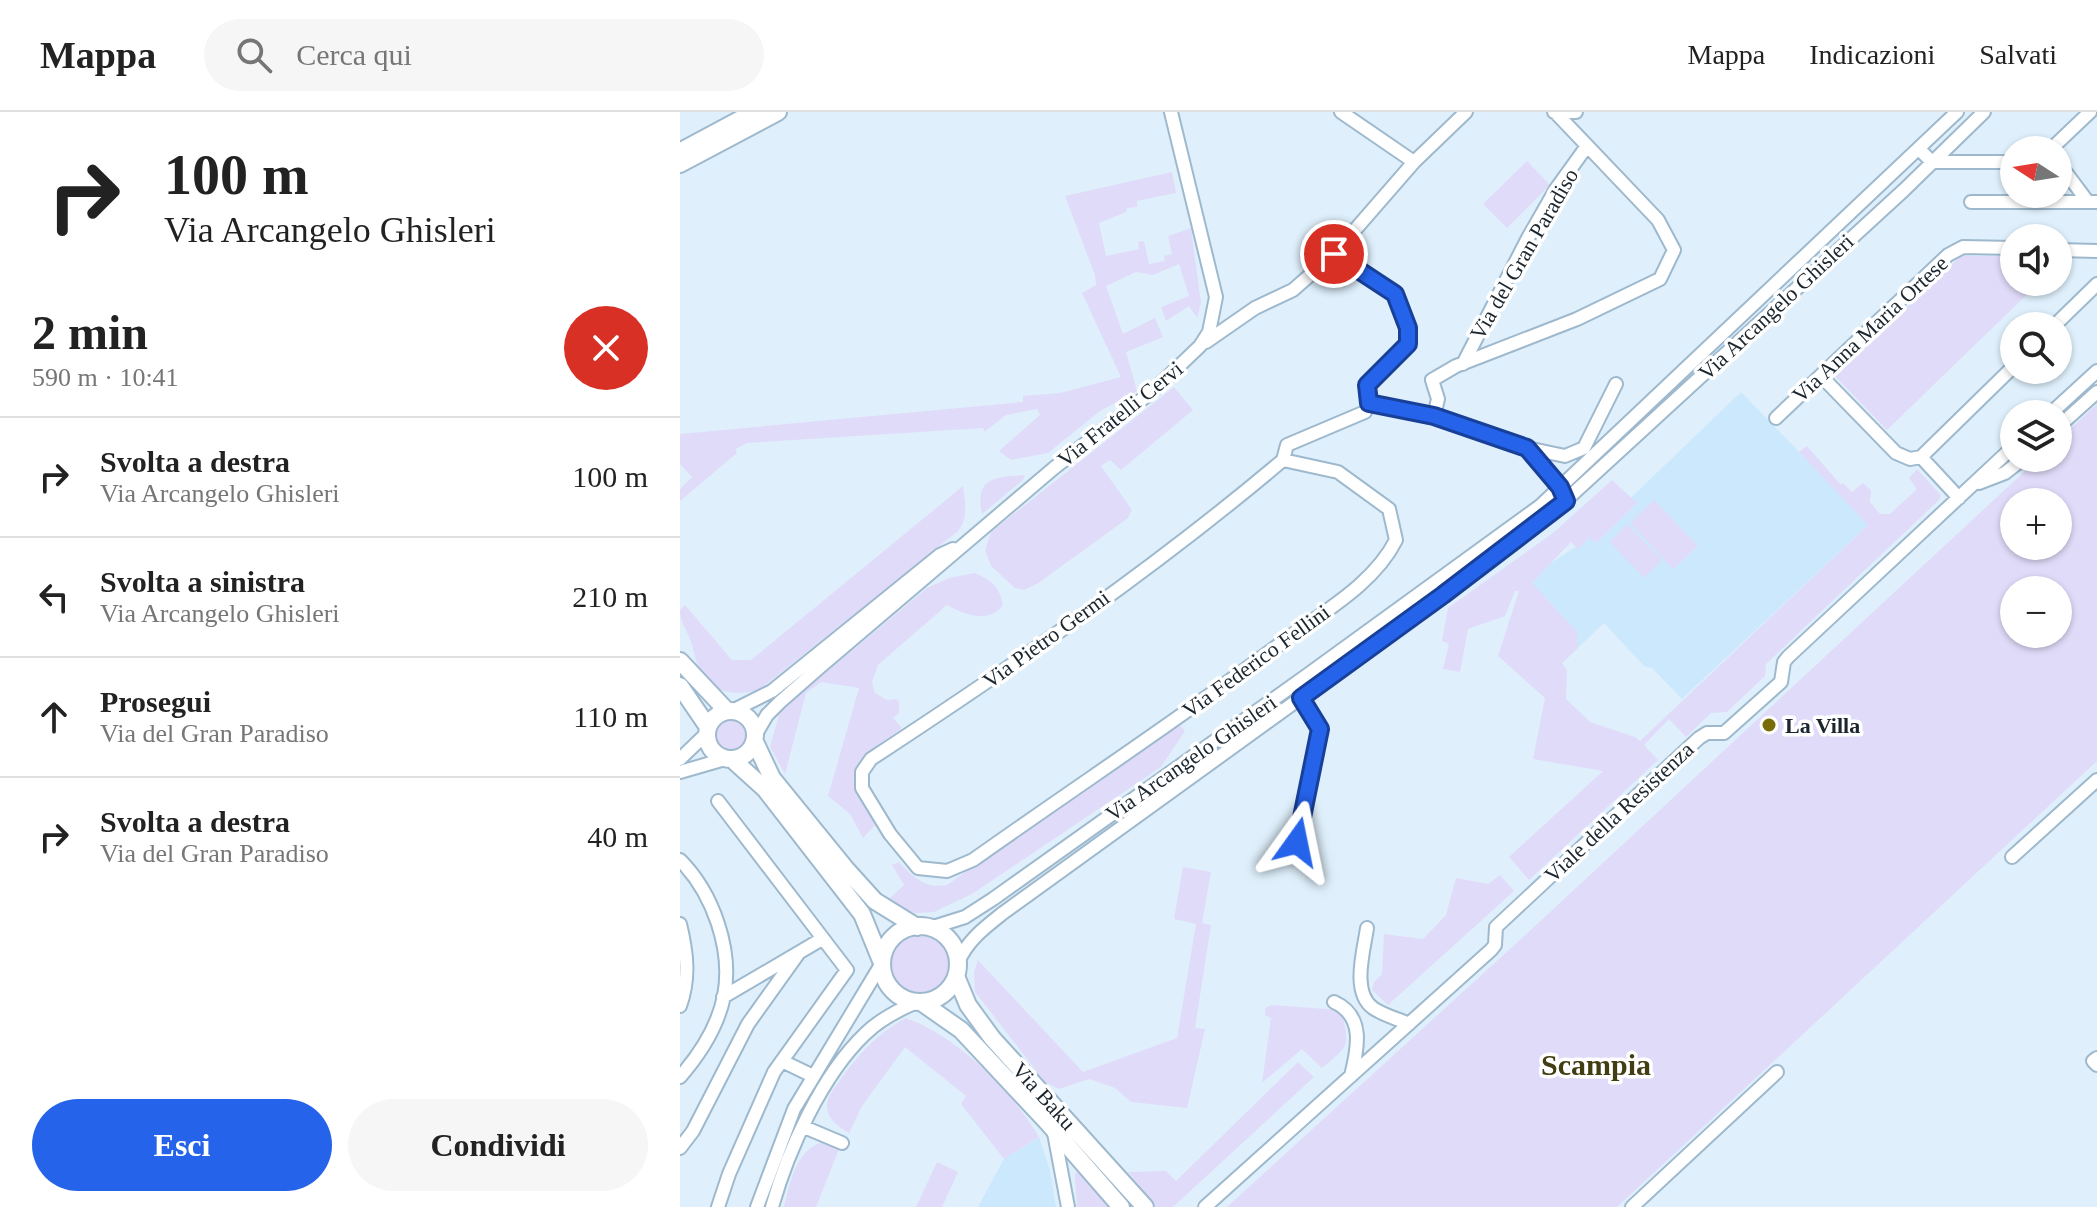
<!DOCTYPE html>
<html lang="it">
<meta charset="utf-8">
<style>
body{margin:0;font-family:Georgia,serif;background:#f6f6f6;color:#222;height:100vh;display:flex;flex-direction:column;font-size:30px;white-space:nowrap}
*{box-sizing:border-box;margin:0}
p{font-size:26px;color:#767676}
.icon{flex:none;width:44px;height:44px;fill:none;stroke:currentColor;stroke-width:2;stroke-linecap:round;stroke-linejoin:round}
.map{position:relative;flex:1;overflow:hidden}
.details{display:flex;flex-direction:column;background:#fff;width:680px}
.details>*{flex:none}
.banner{background:#fff;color:#222;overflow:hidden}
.needle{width:52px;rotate:282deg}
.fabs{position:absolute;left:1320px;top:24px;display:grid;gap:16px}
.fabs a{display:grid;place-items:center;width:72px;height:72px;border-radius:50%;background:#fff;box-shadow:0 2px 6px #0004;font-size:40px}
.pin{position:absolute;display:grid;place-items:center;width:68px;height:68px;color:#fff;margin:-34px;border:4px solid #fff;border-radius:50%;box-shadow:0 2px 8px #0007}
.me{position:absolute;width:88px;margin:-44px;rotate:12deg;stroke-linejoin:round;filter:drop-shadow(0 0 6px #0008)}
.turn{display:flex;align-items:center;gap:28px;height:168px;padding:0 32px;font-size:36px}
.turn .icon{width:104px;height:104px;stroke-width:2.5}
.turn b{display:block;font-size:56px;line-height:68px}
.round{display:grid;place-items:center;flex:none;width:84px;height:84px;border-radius:42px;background:#f6f6f6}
.overview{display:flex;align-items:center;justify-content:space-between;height:136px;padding:0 32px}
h1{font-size:48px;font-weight:700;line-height:60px}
.primary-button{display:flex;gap:16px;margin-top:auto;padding:16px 32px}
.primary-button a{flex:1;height:92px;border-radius:48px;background:#2563eb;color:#fff;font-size:32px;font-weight:700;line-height:92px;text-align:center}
.primary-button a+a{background:#f6f6f6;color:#222}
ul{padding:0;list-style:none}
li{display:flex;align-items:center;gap:24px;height:120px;padding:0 32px;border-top:2px solid #e0e0e0}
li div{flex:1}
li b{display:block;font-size:30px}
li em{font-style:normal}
header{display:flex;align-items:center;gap:48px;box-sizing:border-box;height:112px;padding:0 40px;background:#fff;border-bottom:2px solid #e0e0e0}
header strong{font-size:38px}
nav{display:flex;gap:44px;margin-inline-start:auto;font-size:28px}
.search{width:560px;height:72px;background:#f6f6f6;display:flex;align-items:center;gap:20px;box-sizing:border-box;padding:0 28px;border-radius:44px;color:#767676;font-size:30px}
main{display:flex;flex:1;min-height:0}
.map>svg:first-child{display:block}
.built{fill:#cce8fc}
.green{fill:#e1dbfa;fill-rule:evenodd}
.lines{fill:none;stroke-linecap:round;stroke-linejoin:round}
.minor-casing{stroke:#9eb9cd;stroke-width:16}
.major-casing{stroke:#9eb9cd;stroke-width:20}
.minor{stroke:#fff;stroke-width:12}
.major{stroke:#fff;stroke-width:16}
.route-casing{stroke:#184099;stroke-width:20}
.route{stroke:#2563eb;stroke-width:14}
.poi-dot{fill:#786c07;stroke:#fff;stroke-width:3}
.labels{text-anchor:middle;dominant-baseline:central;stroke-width:7;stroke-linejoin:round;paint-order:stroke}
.street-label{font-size:22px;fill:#1b252d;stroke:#fff}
.poi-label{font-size:22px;font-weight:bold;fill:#1b252d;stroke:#fff;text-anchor:start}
.district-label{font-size:30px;font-weight:bold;fill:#423d13;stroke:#fff}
</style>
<header>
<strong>Mappa</strong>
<div class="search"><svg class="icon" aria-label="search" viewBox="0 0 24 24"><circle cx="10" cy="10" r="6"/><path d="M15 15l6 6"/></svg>Cerca qui</div>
<nav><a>Mappa</a><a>Indicazioni</a><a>Salvati</a></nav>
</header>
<main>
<section class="details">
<div class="banner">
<div class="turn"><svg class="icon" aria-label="right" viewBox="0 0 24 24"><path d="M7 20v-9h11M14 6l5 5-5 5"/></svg><div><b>100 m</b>Via Arcangelo Ghisleri</div></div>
</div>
<div class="overview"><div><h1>2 min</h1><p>590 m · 10:41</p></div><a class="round" style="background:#d93025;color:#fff"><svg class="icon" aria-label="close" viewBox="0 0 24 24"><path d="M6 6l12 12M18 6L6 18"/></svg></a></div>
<ul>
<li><svg class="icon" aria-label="right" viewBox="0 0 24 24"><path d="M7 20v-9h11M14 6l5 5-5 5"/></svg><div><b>Svolta a destra</b><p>Via Arcangelo Ghisleri</p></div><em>100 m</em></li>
<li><svg class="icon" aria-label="left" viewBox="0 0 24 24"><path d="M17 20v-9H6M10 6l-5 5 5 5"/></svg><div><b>Svolta a sinistra</b><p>Via Arcangelo Ghisleri</p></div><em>210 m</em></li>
<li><svg class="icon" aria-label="ahead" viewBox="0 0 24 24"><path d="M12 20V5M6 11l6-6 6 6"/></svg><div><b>Prosegui</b><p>Via del Gran Paradiso</p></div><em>110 m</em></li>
<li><svg class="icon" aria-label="right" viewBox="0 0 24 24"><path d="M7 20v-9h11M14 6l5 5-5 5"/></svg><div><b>Svolta a destra</b><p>Via del Gran Paradiso</p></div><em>40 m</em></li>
</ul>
<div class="primary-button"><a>Esci</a><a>Condividi</a></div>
</section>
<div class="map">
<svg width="1417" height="1095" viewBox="0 0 1417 1095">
<rect width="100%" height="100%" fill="#dff0fc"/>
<path class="built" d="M1061,280L1189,412L1002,587L972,556L964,554L924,511L862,570L844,469L909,426Z
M359,1025L370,1058L376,1095H298L324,1047Z"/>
<path class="green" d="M847,49L870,73L827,116L803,92Z
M492,60L496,81L457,89V95L447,96L446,100L419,111L426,144L459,137L458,130L464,129L469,152L485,149L484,144L492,142L488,124L511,116L521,191L517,206L509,194L486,209L481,195L509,184L499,152L473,163L456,160L426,174L443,222L475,206L483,225L446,240L457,279L420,299L368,341L331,348L319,339L360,303L357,297L326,303L304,320L303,316L67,331L56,337L57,341L0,389V377L12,365L0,352V322L343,290V284L380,281L441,265L402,181L416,173L415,163L385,84Z
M1281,144H1334V170H1360L1207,318L1154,263Z
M494,275L513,298L441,358L430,348L421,354L452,398L448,406L357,472L344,478L335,476L311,454L305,438L311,420Z
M1417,292V649L937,1095H547L842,826L1359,346H1378V328ZM1334,390H1378V434H1334ZM1334,478H1378V522H1334Z
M1127,334L1161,373L1163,371L1172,380L1183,371L1191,378L1190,390L1200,402H1210L1237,377L1229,366L1237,357L1261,383L1259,388L1086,552L1085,564L1047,600L1031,601L1006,625L989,607L964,633L978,648L849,768L829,745L923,659L853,647L865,586L818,544L839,479H835L825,504L788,517L780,560L763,557L769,532L762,529L768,496L873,421L932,368L957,391L916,431L909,426L898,437L891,430L852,471L897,520L898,536L882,551L887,558L886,587L910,610L955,625L960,629L1188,413L1119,340Z
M345,363L343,368L302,402C294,364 317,365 345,363Z
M283,374C285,391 289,406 277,420L79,578C57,584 30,582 19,558C15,548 14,537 10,527C6,516 0,511 0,498L5,493L52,548H71Z
M974,388L1018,434L993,457L950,411Z
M947,412L982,448L964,466L930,430Z
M294,461C312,468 319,474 323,493C309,512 285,503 267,493L198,553L192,570L195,581L207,588L216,587L219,590V601L213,606L222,616C203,631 164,650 177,679C182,691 190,701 195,713L183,726L170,702L148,684L179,576L141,570L126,581L105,662L90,635L100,599L247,476L269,466Z
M32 623a19 19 0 1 1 38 0a19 19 0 1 1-38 0Z
M498,611L505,619L481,655L292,782L254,800L236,801L221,797L210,786L224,773L212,753L219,750C233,765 245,777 267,773Z
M503,755L531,760L522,811L531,813L515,916L525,917L507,996L451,990L435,976L409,967L379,977L365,970L295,880L294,860L298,848L403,960L497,926L516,812L494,807Z
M820,763L834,779L708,893L692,878L694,870L702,862L704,822L743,827L766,803L776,766L808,772Z
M210 854a30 30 0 1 1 60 0a30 30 0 1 1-60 0Z
M592,893L661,898C670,934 670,933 642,956L622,937L582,971L591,906L585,903V896Z
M226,906C277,924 332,979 359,1025L324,1047L281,992L286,984L225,935L182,994L169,1021C158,1014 147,1008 147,993C147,985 154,977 158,971C177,944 196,922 226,906Z
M618,950L634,965L493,1095H476L448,1060L486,1059L496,1069Z
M142,1030L159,1037L136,1095H104C110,1071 115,1039 142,1030Z
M257,1050L278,1060L262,1095H236Z
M399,1057L430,1095H397L395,1062Z"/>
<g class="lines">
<g class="minor-casing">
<path id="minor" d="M661,0L734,50
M874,0H896
M1239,37L1252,50H1334
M1370,38L1410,0
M1378,50L1408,90
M1291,90H1417
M1378,138L1417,139
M654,142L715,182L728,216V232L687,273L689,291
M1374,214L1417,172
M526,230L575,196L613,178L654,142L734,50L786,0
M783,252L848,126L876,77L907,34
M1141,264L1216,341L1230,347L1241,345
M689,291L754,304L847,336L883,382
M1370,302L1417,259
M754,304L758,287L752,268L776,254L897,207L980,167L994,138L978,108L876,1
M1096,306L1268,143L1283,135L1334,136
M1378,315L1417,280
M847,336L885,344L904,336L936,272
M603,348C474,457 333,554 191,647L182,660V676L210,722L238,756L267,759L293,748C396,675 502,605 604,529C643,500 694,472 716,428L709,397L658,360L603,348L607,333L685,300L689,291
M1299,371L1325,361L1344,346
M1279,386L1241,345L1334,254
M52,599L92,579L260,443L273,437
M76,622L87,603L100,590L140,555L374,356L474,278L520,234L529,220L536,185L491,0
M0,647L26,622
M0,660L45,647
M617,730L640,617L621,586
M1332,745L1417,668
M0,748C33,781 53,838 44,884C38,914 20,942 0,965
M0,812C7,841 10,866 0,894
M250,816L285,805L313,787L626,564L860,394L1277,0
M687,816C684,838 671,880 693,896C703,903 718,907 729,912
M278,850C288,828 304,816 323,801L766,481L872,401L1224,78L1304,0
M43,885L142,827
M654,890C685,904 678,936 671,964
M1417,946L1413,949L1417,953
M102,949L133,964
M124,1015L162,1031
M374,1021L388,1095
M0,1036L13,1019L68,912L118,842
M38,1095L49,1062L94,960L167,858L38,689
M77,1095L114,997L202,851
M92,1095C108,1038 142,963 185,922C200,907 218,898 237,890
M525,1095L811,838L815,833L816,815L1019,626L1027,621H1044L1101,570L1104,550L1108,545L1334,334
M952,1095L1097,960"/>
</g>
<g class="major-casing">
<path id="major" d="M1,39L74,0
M0,52L98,0
M0,549L47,599
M0,574L28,615
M27 623a24 24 0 1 1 48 0a24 24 0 1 1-48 0Z
M75,630L92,666L166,757L195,789L237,815
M53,648L85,677L182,802L202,851
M202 852a38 38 0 1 1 76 0a38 38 0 1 1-76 0Z
M276,864L288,893L312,926L465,1095
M241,890L281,918L368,1011L441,1095"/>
</g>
<use href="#minor" class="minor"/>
<use href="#major" class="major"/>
</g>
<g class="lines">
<g class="route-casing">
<path id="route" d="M617,730L640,617L621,586L763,483L886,389L880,375L847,336L754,304L689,291L687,273L728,232V216L715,182L654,142"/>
</g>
<use href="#route" class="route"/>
</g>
<circle class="poi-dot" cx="1089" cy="613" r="8"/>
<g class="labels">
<g class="street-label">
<text transform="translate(844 142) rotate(-60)">Via del Gran Paradiso</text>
<text transform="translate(1096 195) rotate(-43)">Via Arcangelo Ghisleri</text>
<text transform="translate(1190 217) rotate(-43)">Via Anna Maria Ortese</text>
<text transform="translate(440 302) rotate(-39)">Via Fratelli Cervi</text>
<text transform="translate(366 527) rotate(-36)">Via Pietro Germi</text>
<text transform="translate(576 549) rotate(-36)">Via Federico Fellini</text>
<text transform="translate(511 646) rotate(-35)">Via Arcangelo Ghisleri</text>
<text transform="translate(939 700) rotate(-43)">Viale della Resistenza</text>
<text transform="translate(364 984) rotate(48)">Via Baku</text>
</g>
<g class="poi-label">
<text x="1105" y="613">La Villa</text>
</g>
<g class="district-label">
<text x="916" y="952">Scampia</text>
</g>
</g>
</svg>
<div class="fabs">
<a><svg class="needle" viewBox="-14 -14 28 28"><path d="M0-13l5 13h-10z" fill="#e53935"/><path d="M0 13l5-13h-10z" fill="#767676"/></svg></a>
<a><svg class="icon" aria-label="sound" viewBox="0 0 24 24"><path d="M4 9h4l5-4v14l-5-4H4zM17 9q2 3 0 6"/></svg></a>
<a><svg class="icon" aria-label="search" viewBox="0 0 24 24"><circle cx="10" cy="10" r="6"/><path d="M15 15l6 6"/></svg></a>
<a><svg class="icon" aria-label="layers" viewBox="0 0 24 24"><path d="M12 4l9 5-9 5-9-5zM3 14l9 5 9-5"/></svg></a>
<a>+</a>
<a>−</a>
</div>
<div class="pin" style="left:654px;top:142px;background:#d93025"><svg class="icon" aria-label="arrive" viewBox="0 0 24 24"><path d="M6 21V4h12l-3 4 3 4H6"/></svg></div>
<svg class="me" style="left:617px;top:730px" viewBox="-20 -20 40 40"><path d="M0-17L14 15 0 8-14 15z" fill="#2563eb" stroke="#fff" stroke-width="4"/></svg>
</div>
</main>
